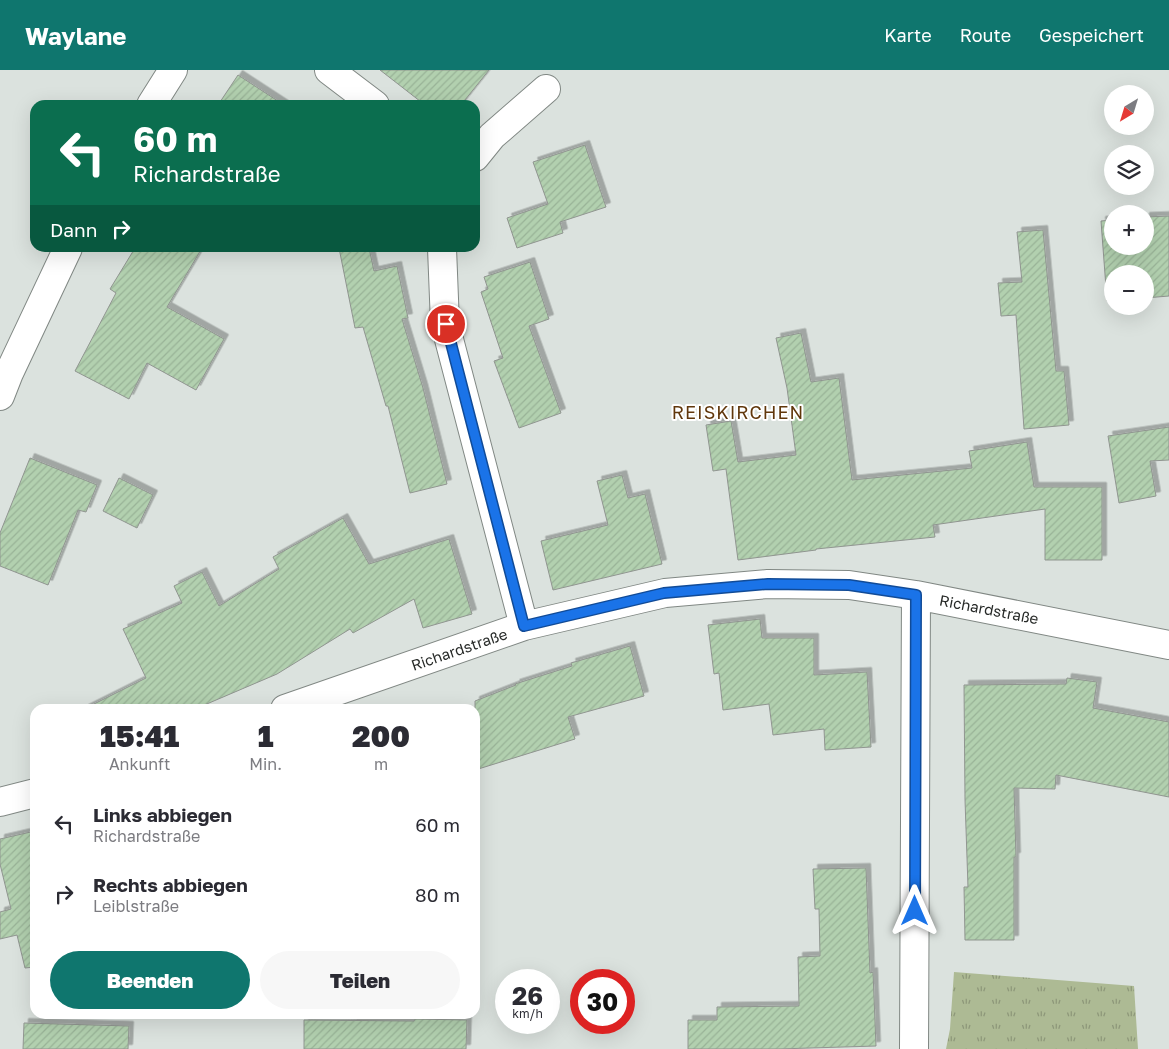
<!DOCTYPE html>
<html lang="de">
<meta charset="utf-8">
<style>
body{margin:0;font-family:"Golos Text",sans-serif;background:#f7f7f7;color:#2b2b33;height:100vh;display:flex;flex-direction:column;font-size:19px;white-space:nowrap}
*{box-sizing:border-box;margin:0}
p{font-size:16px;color:#7c7c81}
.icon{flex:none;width:28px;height:28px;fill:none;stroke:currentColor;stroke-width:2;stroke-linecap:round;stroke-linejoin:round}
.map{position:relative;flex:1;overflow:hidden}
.side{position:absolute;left:30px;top:634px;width:450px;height:315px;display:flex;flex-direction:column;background:#fff;border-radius:15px;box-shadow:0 5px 20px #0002}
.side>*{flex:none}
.hud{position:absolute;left:30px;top:30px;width:450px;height:152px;border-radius:15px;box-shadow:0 5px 20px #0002;background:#0b6e4f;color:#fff;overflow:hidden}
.needle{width:32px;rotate:218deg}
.tools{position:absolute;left:1104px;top:15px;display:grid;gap:10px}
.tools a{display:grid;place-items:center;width:50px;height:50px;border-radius:50%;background:#fff;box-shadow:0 5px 20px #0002;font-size:25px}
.speed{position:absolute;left:495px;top:899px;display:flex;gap:10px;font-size:25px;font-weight:700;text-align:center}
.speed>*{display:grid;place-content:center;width:65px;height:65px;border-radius:50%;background:#fff;box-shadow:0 5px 20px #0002;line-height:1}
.speed small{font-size:12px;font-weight:400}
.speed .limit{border:8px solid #d22;background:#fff;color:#111}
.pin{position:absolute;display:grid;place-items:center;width:42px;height:42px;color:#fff;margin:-21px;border:2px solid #fff;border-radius:50%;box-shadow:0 1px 5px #0007}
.me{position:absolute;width:55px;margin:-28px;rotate:0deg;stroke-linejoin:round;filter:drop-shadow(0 0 4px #0008)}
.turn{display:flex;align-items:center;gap:18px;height:105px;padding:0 20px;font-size:22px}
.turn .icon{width:65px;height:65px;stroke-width:2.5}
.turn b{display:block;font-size:35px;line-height:42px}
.then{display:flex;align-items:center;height:48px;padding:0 20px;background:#0003;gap:10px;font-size:19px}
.eta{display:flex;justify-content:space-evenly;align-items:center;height:85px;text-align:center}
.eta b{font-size:30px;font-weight:800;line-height:35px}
.cta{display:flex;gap:10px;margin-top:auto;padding:10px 20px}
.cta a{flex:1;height:58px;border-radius:30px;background:#0f766e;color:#fff;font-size:20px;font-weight:800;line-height:58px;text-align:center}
.cta a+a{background:#f7f7f7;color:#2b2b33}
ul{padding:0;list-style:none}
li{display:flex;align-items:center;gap:15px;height:70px;padding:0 20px}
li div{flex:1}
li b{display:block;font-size:19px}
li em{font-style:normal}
header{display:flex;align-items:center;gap:30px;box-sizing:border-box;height:70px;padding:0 25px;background:#0f766e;color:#fff}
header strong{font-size:24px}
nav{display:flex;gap:28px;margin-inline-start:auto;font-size:18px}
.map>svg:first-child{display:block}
.grass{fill:url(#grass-tufts)}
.building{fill:url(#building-hatch);stroke:#909590;filter:url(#shadow)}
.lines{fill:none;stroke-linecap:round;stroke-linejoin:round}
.minor-casing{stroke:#818884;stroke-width:30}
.minor{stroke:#fff;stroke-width:28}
.route-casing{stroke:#114b97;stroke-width:12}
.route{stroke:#1a73e8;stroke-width:9}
.labels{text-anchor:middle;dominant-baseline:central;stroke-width:4;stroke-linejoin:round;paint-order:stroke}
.street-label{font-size:15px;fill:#272a28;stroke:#fff}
.quarter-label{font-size:18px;letter-spacing:1px;fill:#60370b;stroke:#fff}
</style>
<header>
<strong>Waylane</strong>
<nav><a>Karte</a><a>Route</a><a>Gespeichert</a></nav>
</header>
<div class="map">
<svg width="1169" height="979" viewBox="0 0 1169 979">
<defs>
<pattern id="grass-tufts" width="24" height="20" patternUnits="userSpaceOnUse" patternTransform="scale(1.25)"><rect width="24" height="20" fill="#adba94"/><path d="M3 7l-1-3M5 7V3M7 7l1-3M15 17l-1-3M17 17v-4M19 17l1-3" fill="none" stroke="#8d9779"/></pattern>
<pattern id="building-hatch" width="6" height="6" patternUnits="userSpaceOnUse" patternTransform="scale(1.25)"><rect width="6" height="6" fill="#b2d0af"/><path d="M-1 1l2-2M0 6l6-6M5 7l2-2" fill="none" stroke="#99b397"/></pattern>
<filter id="shadow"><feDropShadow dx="4.5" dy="-4.5" stdDeviation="0" flood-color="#0004"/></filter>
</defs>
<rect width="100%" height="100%" fill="#dbe2de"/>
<path class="grass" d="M954,902L1134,916L1138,979H946L950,959Z"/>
<path class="building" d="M380,0H489L461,35H425Z
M238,5L284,35H218Z
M585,75L606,137L560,152L563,163L517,178L507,148L548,134L533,92Z
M1169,146V226L1145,228V204H1112V230L1107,231L1101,151L1112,150V176H1145V147Z
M1043,160L1056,301H1064L1069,355L1024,359L1016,245L1001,246L998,213L1022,212L1017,162Z
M135,178H202L167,237L224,269L196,320L147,293L129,329L75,301L116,223L110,219Z
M339,178H369L374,201L397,196L408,248L402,249L423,318L447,414L410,423L388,336H386L363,257L355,258Z
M530,192L549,249L529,256L561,343L519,358L494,291L503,288L481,222L488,219L484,207Z
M801,263L811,312L839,308L852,410L972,398L969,381L1027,372L1034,417H1102V490H1045V439L933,455L935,467L816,479V480L738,490L726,399L713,401L706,355L731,351L738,392L796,385L787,318L776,268Z
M1169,357V390L1150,391L1156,426L1119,433L1108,366Z
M30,388L97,415L86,442L78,440L48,515L0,496V463Z
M622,405L628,428L645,424L662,494L553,520L541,471L608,455L597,411Z
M119,408L153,425L137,458L103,441Z
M343,448L369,494L449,469L472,544L423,558L414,529L353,563L350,559L277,604L195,639H84L146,608L123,559L182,533L174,516L202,502L219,536L279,499L273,487Z
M760,549L762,568H814V605L867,602L871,677L825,680L824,659L773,665L769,634L723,640L719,603L714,604L708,555Z
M630,576L644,626L568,647L575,669L475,700V631L516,615L515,614L572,596L571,593Z
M1067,608L1097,612L1093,638L1169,652V727L1056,705L1055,719L1014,718L1016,787H1014V870H965L964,817H968L965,730L964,615L1066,614Z
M35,761V897L25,898L17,865L0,869V842L11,839L0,794V769Z
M866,798L870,903L873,902L876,976L778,979H688V950H717V937L799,936L798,887L820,886L819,839H815L813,799Z
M415,949L467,950L466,979H304V950L414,951Z
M24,953L129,956L128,979H23Z"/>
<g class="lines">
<g class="minor-casing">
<path id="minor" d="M329,0L375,35
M151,35L173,0
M475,87L492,66L546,19
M442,178L445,254L524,556
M0,326L9,303L68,178
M285,639L524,556L665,523L768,514L849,515L916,525L1169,575
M0,732L35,723
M914,979L916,525"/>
</g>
<use href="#minor" class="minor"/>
</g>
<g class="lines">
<g class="route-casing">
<path id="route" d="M446,254L524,556L664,523L768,514L849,515L916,525L915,841"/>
</g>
<use href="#route" class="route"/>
</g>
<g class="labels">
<g class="street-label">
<text transform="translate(989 539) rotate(11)">Richardstraße</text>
<text transform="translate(459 579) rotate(-19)">Richardstraße</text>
</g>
<g class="quarter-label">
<text x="738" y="342">REISKIRCHEN</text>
</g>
</g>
</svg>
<div class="tools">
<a><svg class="needle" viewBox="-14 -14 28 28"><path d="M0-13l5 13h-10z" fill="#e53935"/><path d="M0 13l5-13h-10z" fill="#7c7c81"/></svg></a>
<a><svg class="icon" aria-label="layers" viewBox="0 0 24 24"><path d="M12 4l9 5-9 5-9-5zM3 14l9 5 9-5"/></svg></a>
<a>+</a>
<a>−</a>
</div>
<div class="speed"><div>26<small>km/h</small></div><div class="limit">30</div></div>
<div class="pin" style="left:446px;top:254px;background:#d93025"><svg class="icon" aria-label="arrive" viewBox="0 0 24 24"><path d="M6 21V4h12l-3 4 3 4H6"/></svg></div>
<svg class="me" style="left:915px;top:841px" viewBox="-20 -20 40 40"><path d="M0-17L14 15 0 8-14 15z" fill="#1a73e8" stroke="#fff" stroke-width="4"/></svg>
<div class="hud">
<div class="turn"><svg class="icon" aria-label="left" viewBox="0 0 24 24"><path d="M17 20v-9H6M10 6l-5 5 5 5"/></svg><div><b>60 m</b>Richardstraße</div></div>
<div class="then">Dann<svg class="icon" aria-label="right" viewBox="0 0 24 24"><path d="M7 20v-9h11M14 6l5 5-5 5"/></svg></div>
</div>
<section class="side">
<div class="eta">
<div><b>15:41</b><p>Ankunft</p></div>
<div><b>1</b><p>Min.</p></div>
<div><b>200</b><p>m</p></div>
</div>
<ul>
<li><svg class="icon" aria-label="left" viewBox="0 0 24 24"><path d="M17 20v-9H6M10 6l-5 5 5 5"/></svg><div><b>Links abbiegen</b><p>Richardstraße</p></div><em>60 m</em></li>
<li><svg class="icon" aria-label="right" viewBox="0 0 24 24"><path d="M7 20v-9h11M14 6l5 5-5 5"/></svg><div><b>Rechts abbiegen</b><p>Leiblstraße</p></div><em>80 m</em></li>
</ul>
<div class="cta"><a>Beenden</a><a>Teilen</a></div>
</section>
</div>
